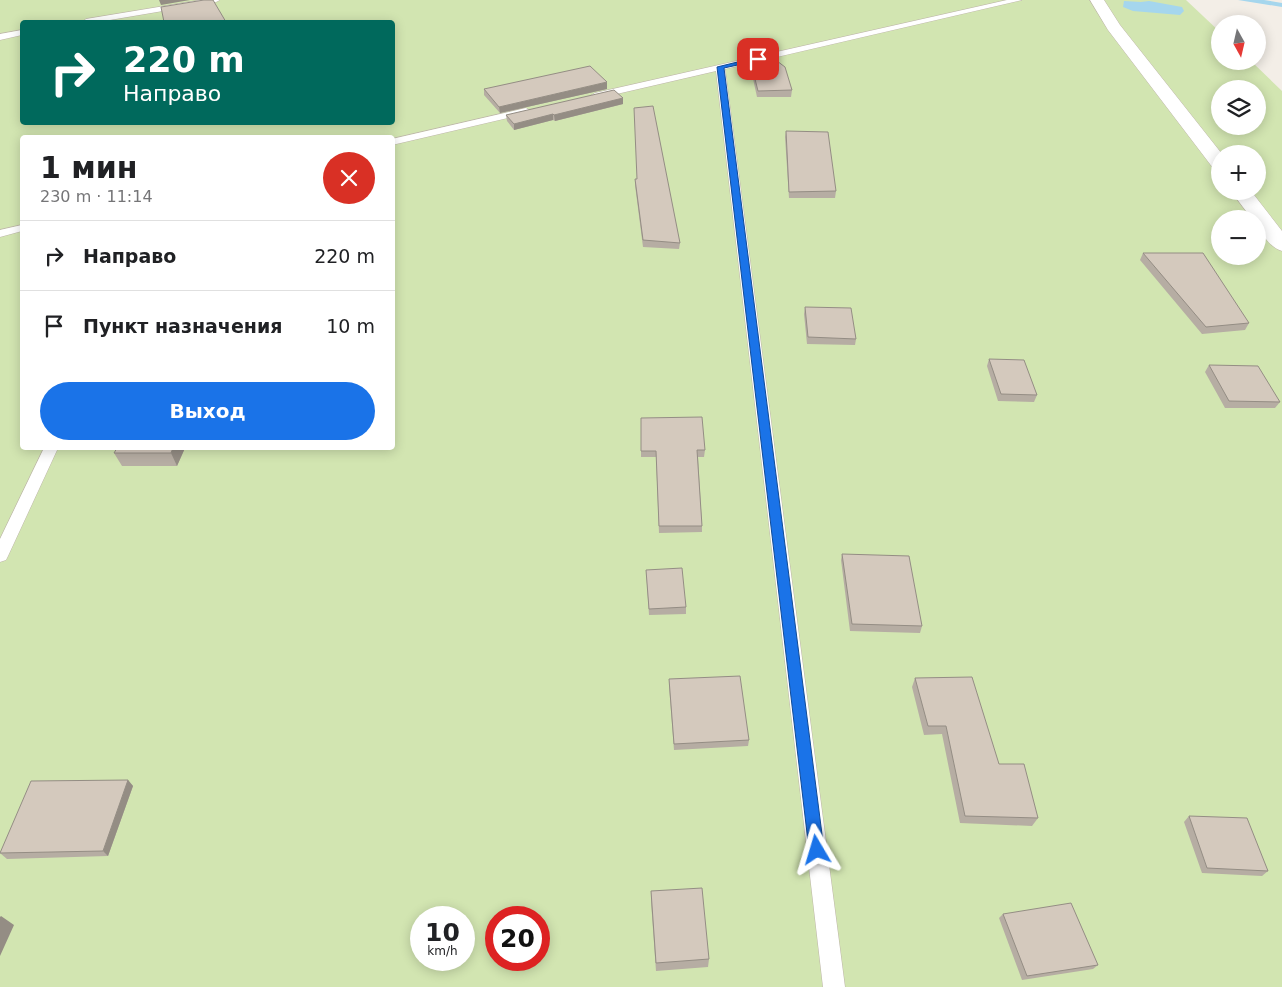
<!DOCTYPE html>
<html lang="ru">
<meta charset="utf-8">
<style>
body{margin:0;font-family:"DejaVu Sans",sans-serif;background:#f2f2f2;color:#202124;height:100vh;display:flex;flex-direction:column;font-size:19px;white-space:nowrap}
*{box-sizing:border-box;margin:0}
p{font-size:16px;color:#757577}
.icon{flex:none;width:28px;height:28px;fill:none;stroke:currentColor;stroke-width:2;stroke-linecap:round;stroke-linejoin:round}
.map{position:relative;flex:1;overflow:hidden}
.drawer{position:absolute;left:20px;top:135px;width:375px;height:315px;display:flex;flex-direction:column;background:#fff;border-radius:5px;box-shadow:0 2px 12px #0003}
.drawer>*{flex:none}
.banner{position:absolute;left:20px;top:20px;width:375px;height:105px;border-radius:5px;box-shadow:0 2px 12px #0003;background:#00695c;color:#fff;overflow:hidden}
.needle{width:32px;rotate:172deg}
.tools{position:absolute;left:1211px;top:15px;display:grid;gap:10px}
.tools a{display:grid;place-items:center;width:55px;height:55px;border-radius:50%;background:#fff;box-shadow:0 2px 12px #0003;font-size:25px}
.speed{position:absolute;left:410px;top:906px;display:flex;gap:10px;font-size:25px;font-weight:700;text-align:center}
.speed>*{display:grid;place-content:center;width:65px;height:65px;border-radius:50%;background:#fff;box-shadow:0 2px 12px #0003;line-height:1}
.speed small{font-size:12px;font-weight:400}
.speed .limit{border:8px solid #d22;background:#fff;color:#111}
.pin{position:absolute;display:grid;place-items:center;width:42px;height:42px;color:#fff;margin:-21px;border-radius:10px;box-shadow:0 2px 8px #0006}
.me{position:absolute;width:55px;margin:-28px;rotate:353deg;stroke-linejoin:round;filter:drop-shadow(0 0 4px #0008)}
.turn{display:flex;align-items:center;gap:18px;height:105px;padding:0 20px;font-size:22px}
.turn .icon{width:65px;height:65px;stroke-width:2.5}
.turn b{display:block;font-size:35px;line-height:42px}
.round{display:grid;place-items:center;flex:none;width:52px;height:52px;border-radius:26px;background:#f2f2f2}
.overview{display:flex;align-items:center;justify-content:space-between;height:85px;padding:0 20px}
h1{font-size:30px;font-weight:600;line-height:38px}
.action{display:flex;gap:10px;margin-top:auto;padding:10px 20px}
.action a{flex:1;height:58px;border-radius:30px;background:#1a73e8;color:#fff;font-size:20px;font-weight:600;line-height:58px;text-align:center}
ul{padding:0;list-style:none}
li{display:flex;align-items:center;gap:15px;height:70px;padding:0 20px;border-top:1px solid #e0e0e0}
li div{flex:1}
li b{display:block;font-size:19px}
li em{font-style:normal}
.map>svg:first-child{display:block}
.green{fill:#d2e5b1;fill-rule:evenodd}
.water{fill:#a5d6ed}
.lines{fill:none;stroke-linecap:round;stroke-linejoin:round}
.stream{fill:#a5d6ed;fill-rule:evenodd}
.service-casing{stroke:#beb5aa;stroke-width:1}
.minor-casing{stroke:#beb5aa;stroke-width:1}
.service{fill:#fff;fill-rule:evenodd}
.minor{fill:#fff;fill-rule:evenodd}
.wall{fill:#b6ada3}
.shaded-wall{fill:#948d84}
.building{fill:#d4c9bd;stroke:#948d84}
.route{fill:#1a73e8;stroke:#114b97}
</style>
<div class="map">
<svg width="1282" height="987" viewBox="0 0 1282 987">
<rect width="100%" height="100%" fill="#f3eee7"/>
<path class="green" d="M0,0H1186L1220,32V61H1251L1282,91V987H0ZM22,22H392V122H22ZM1220,89H1258V126H1220ZM22,138H392V448H22ZM1220,154H1258V191H1220ZM1220,219H1258V256H1220ZM421,918H464V960H421ZM496,918H539V960H496Z"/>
<path class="water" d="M1124,1L1141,2L1149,1L1182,7L1184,11L1180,15L1133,11L1123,7Z"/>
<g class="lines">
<path class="stream" d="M1238,0H1264L1282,3V7Z"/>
<g class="service-casing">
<path id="service" d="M201,0H220L216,2L98,22H82L86,19Z
M1007,0H1022L725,69L845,987H823L716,71L595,99L590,96L595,93Z
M22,30V35L0,40V34Z
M526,108L531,111L529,113L392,145V139Z
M22,225V231L0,237V230Z
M44,448H58L8,556L6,560L0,562V539Z"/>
</g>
<g class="minor-casing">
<path id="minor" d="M1090,0H1104L1120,25L1222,154H1220V170L1213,168L1108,30Z
M1231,191H1251L1282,231V251C1270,248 1258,231 1258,219H1252Z"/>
</g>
<use href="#service" class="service"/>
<use href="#minor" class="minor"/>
</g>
<path class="wall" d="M750,59L792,90L791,97H757L750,65Z
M484,89H607L500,113L484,95Z
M623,98V104L555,121L553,120L514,130L507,121L506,115Z
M786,131L836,191L835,198H789L785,137Z
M635,179L680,243L679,249L643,247L635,185Z
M1143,253L1249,323L1245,330L1202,334L1140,260Z
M805,307L856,339L855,345L807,344L804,314Z
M989,359L1037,395L1034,402L998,401L987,366Z
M1209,365L1280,402L1275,408H1225L1205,372Z
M641,418L705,450L704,457H698L702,526V532L659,533L656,457H641Z
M185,448L177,466H122L114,453Z
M842,554L922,626L920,633L850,631L841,560Z
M646,570L686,607V614L649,615Z
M915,678L999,764L1038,818L1032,826L960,823L942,734L924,735L912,687Z
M669,679L749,740L748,746L674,750L669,685Z
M128,780L133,786L108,856L7,859L0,853Z
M1189,816L1268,871L1262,876L1202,873L1184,822Z
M651,891L709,959L708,967L656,971L651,901Z
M1003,914L1098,965L1093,969L1022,980L999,918Z"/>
<path class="shaded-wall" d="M159,0H190L161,5Z
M607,82V89L500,113L499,107Z
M623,98V104L555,121L554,115Z
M553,114V120L514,130V124Z
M173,448H185L177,466L171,453Z
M128,780L133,786L108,856L103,851Z
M1,916L14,925L0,956V917Z"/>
<path class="building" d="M204,0H213L226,22H164L161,7Z
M769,55L785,67L792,90L758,91L750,59Z
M590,66L607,82L499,107L484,89Z
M614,90L623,98L554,115L553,114L514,124L506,115Z
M653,106L680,243L643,240L635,179H637L634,108Z
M786,131L828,132L836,191L789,192Z
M1143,253H1203L1249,323L1206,327Z
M805,307L851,308L856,339L808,337Z
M989,359L1024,360L1037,395L1001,394Z
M1209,365L1258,366L1280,402L1229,401Z
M702,417L705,450H697L702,526H659L656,451H641V418Z
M117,448H173L171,453H114Z
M842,554L909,556L922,626L852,624Z
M682,568L686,607L649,609L646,570Z
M740,676L749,740L674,744L669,679Z
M972,677L999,764H1024L1038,818L965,816L946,726H928L915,678Z
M128,780L103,851L0,853L31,781Z
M1189,816L1247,818L1268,871L1207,868Z
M702,888L709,959L656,963L651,891Z
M1071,903L1098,965L1027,976L1003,914Z"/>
<path class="route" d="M758,57H760V60L724,68L824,850L822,855L817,857L811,855L809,850L717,67Z"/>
</svg>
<div class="tools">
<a><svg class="needle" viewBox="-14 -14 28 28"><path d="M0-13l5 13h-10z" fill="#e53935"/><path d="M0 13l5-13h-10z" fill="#757577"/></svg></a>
<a><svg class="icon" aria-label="layers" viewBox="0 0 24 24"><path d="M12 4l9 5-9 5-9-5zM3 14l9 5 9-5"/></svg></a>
<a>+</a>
<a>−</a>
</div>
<div class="speed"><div>10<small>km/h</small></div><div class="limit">20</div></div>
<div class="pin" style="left:758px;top:59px;background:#d93025"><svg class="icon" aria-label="arrive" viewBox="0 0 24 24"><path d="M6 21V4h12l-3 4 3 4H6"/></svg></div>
<svg class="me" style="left:817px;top:850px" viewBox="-20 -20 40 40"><path d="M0-17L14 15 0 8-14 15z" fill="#1a73e8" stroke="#fff" stroke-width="4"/></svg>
<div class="banner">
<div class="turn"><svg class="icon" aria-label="right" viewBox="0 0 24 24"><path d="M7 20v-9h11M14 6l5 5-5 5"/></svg><div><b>220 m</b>Направо</div></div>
</div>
<section class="drawer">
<div class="overview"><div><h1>1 мин</h1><p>230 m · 11:14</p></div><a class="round" style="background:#d93025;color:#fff"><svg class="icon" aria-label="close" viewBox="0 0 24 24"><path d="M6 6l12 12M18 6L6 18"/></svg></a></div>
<ul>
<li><svg class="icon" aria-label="right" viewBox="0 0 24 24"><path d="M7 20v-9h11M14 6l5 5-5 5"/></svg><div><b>Направо</b></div><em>220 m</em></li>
<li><svg class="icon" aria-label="arrive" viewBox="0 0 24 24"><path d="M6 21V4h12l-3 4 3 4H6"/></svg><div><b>Пункт назначения</b></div><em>10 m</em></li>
</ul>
<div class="action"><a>Выход</a></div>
</section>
</div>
